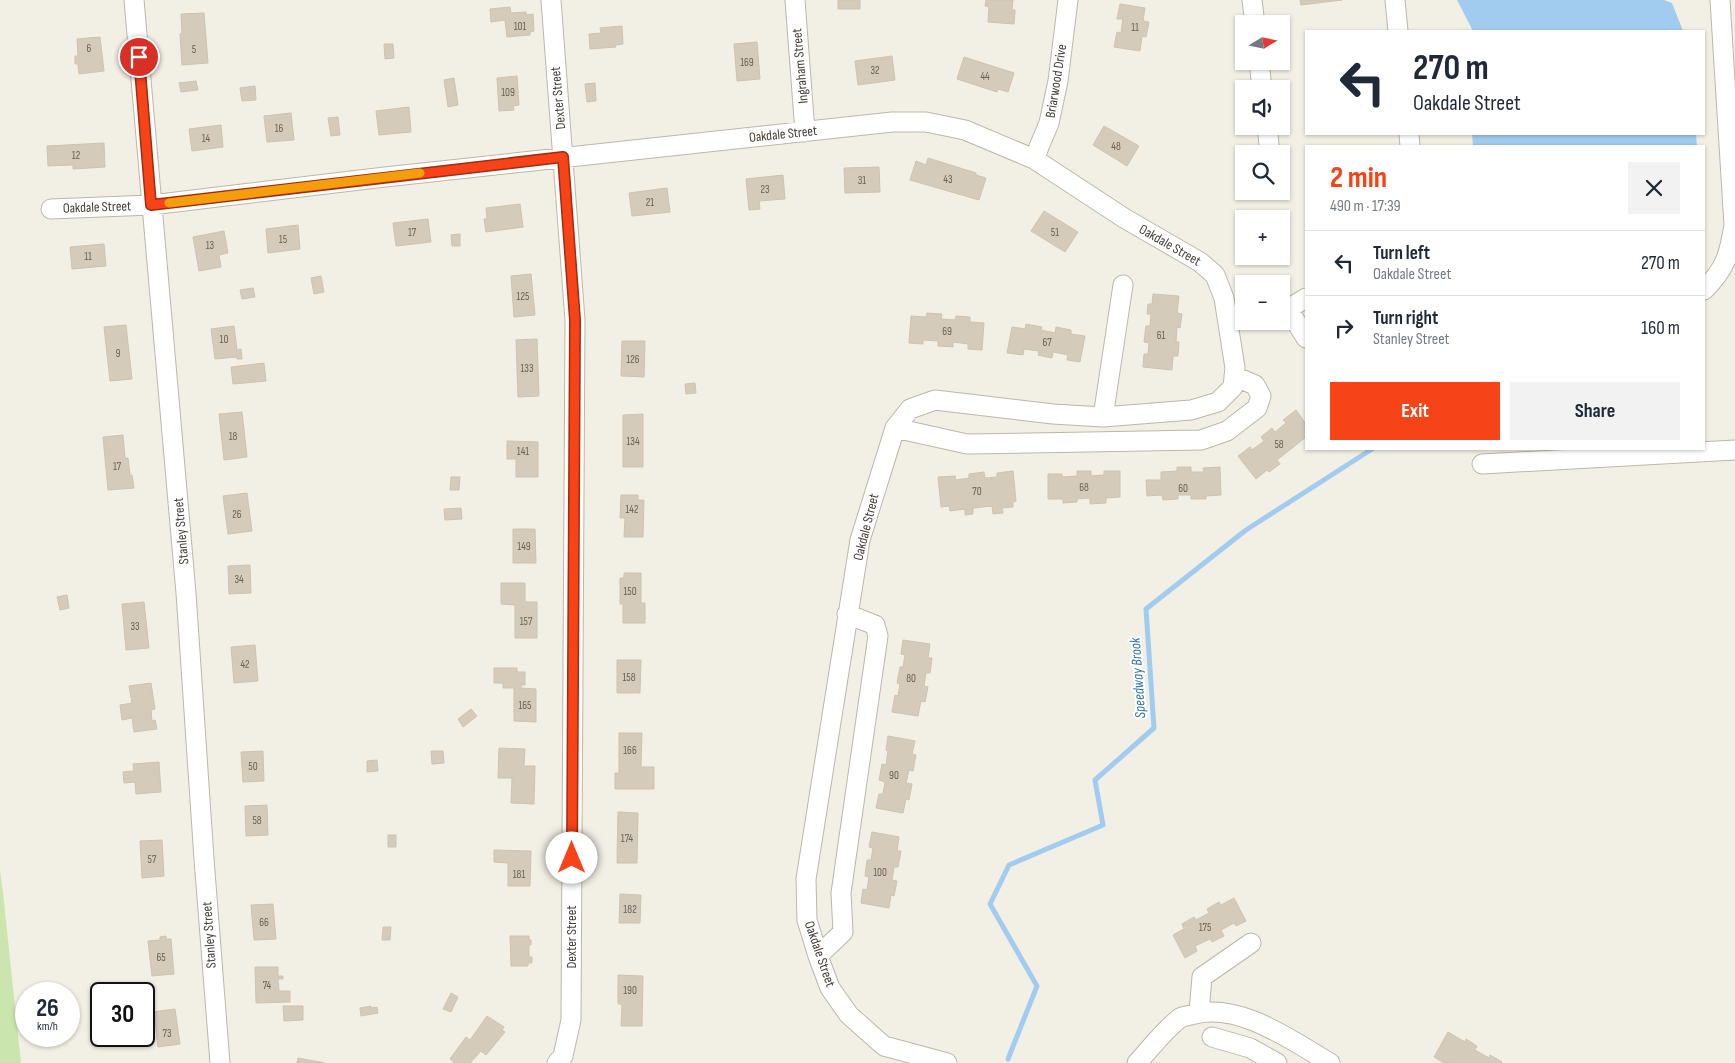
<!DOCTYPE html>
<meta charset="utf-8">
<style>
body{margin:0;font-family:"Sofia Sans Condensed",sans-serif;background:#f2f2f3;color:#1f2937;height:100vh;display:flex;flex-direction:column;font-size:19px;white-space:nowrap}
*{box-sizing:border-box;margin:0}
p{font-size:16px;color:#747a83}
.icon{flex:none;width:28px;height:28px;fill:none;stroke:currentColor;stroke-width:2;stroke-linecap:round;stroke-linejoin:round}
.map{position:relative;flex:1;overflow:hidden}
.drawer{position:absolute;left:1305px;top:145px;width:400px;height:305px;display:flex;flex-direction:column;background:#fff;border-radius:0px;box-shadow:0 1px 4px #0004}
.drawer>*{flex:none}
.top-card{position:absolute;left:1305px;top:30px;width:400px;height:105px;border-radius:0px;box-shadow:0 1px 4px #0004;background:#fff;color:#1f2937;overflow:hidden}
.needle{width:32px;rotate:80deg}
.controls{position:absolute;left:1235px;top:15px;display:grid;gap:10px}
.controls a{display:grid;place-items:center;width:55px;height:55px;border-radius:0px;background:#fff;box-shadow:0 1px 4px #0004;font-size:25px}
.speed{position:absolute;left:15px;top:982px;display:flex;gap:10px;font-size:25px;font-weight:700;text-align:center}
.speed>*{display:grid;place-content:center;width:65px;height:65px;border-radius:50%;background:#fff;box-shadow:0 1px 4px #0004;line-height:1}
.speed small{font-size:12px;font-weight:400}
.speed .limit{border:2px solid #111;border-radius:8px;background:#fff;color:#111}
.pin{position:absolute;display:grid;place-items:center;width:42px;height:42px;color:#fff;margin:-21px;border:2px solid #fff;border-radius:50%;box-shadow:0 1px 5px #0007}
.me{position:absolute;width:55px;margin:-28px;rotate:0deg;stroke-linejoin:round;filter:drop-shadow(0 0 4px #0008)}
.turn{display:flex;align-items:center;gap:18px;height:105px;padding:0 25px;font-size:22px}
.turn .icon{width:65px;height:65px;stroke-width:2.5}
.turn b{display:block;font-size:35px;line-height:42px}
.round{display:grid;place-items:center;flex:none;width:52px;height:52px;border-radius:0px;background:#f2f2f3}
.overview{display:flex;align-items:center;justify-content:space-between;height:85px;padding:0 25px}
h1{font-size:30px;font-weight:700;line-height:38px;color:#f74318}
.cta{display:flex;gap:10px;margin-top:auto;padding:10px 25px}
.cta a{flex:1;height:58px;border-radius:0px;background:#f74318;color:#fff;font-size:20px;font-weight:700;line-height:58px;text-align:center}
.cta a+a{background:#f2f2f3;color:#1f2937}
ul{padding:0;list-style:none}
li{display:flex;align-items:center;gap:15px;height:65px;padding:0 25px;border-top:1px solid #e0e1e3}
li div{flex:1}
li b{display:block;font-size:19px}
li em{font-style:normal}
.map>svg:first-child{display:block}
.green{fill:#cae6ae}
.water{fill:#a2ccef}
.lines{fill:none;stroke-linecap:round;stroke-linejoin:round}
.stream{stroke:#a2ccef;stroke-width:5}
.building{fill:#d4cbbb;stroke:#cec3ae}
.minor-casing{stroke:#bdb7a8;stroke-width:21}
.minor{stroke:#fff;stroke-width:19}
.route-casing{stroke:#a12c10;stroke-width:12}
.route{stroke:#f74318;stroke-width:9}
.slow{stroke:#f59e0b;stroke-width:9}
.labels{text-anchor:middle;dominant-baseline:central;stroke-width:4;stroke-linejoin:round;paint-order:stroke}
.number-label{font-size:11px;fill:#696256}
.street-label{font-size:14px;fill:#453f35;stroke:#fff}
.water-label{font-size:15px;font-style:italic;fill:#3073af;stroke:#fff}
</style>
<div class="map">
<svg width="1735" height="1063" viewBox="0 0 1735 1063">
<rect width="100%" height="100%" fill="#f2efe5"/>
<path class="green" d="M0,870L3,893L21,1063H0Z"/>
<path class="water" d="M1457,0H1664L1672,3L1683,31H1473Z
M1472,134H1696L1697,146H1473Z"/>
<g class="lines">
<path class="stream" d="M1008,1059L1037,986L990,904L1009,865L1103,825L1095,780L1154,728L1146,609L1246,530L1372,449"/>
</g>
<path class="building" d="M838,0H860V9H838Z
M986,0H1013L1012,10H1015L1014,24L988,22L989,7L985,6Z
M1300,0H1342L1301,5Z
M1120,4L1145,8L1143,21L1149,22L1146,37L1142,36L1140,51L1114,47L1117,32L1121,33L1123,19H1117Z
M510,7L511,13L526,12L527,15L533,14L534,31L530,32V35L507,37L505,20L491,22L490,9Z
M204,13L208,63L182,65L180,34H182L181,14Z
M622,26L623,44L615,45L616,47L590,49L589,34L601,33L600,28Z
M100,37L104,71L79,74L78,64H75V56H78L77,39Z
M757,42L760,79L737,81L734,44Z
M384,44H393L394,58L385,59Z
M892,56L895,80L858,85L855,61Z
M964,57L1014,73L1008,92L998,89L997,92L957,79Z
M517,76L519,105L513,106L514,110L499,111L497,78Z
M454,78L458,105L448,107L444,80Z
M196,81L198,90L181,92L179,83Z
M595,83L596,101L587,102L585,84Z
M255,86L256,100L242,101L240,88Z
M409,107L411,132L379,135L376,111Z
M291,113L294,140L267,142L264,116Z
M338,117L340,135L331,136L328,118Z
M221,125L223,147L192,151L189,129Z
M1104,126L1139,146L1127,166L1093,145Z
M104,143L105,167L73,169V165L48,166L47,146Z
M928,158L976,173V175L986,178L979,200L910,180L916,161L926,165Z
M879,167L880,192L845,193L844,168Z
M783,175L785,199L759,201L760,209L749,210L746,179Z
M667,188L670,212L632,216L629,193Z
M520,204L523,227L486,232L484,219H487L486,208Z
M1044,211L1078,232L1065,252L1031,231Z
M428,219L431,242L396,246L393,223Z
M298,225L300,249L268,253L266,229Z
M224,231L228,253L219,255L221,267L199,271L193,237Z
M460,234V246H452L451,235Z
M104,244L106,266L72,269L70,247Z
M531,274L535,315L514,317L511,276Z
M321,276L324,292L314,294L311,278Z
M253,288L255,297L242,299L240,290Z
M1153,294L1179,296L1177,313L1182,314L1180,328L1177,327L1176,342H1179L1178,356H1173L1172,370L1143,367L1144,354H1148L1149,343L1144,342L1146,326H1150L1151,314H1147L1148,304H1152Z
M927,313L942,314L941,319L955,320L956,316L970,317V322L984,323L982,350L968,349V344L953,342V347L938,346V341L923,340V344L909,343L911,316L926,317Z
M1026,324L1042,327L1041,330L1055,333L1056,327L1071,330V334L1085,336L1080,362L1067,360L1068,355L1053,352L1052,358L1038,355L1039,351L1024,349L1023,355L1007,353L1012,327L1025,329Z
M126,325L132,379L110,381L104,327Z
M234,326L237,350L241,349L242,359H237V357L215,359L211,329Z
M537,339L539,396L518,397L516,340Z
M622,341H645L644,377L621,376Z
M264,363L266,381L233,384L231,367Z
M695,383L696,393L686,394L685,384Z
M1296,410L1306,424V437L1277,460L1280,464L1269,472L1267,470L1256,479L1238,456L1250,447L1252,450L1264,441L1261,437L1272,428L1275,432L1286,423L1283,420Z
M242,412L247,457L224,460L219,414Z
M643,414V467H623V415Z
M123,435L125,458H128L130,475H132L134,488L108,490L103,437Z
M507,441L538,442V477H516V459H507Z
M1177,467H1191V472H1204L1203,468L1220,467L1221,495L1206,496V499H1191V495H1178V499L1163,500L1162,495L1147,496L1146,480H1161V472L1177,471Z
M1013,471L1016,501L1013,502V507L1002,508L1003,513L993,514L992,506L973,508V514L965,515V509L950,511L949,506L941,507L938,477L955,476L956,480L969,478V474L984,472L985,478L997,477V473Z
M1077,471H1091V476L1104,475V471H1120V497L1106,498V503L1090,504V498L1077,499V502L1063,503V499H1048V474H1062V477L1077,476Z
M451,477H460L459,490H450Z
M247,493L252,531L228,534L223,496Z
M621,495H638V500H644L643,537H624L625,518H620Z
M461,508L462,519L445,520L444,509Z
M513,529H535L536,563H513Z
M250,565L251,593L229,594L228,566Z
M624,573H641V603H645V623H623V604H620V578H624Z
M501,583H525V602H537V638H515V605L501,604Z
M67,595L69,608L60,610L57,597Z
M144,602L149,648L126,650L122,604Z
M903,640L930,644L928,658H932L930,673H926L924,686L928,687L925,702L921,701L918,716L892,712L895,695L898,696L900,684L897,683L900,667H903L905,655L901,654Z
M255,645L258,681L234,683L231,647Z
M617,660H641L640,693H617Z
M494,668H517V672H525V685H521V688L536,689V722L514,721V688H503V683H494Z
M151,683L155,709L151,710L152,721L155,720L157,729L134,732L132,718L122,720L120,705L132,703L129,686Z
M471,709L477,716L463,727L458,719Z
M619,733H642L641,767H654V789H615V773H619Z
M888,736L915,741L912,754L916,755L913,771L909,770L906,783L912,784L909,800L906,799L903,813L876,808L879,794H883L885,782L879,780L882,764L886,765L888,751L886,750Z
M499,748L525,749L524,766H535L534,804L511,803L512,778H498Z
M263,751L264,781L243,782L241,752Z
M431,751H443L444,763L432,764Z
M377,760L378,771L367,772V761Z
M159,762L161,792L136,794L135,782L124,783L123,772L134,771L133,764Z
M267,805L268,835L246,836L245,806Z
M618,812L638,813L637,863H617Z
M872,832L899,837L897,851H901L898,867H894L892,880L897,881L894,896L891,895L889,908L861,903L863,889L867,890L869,877L865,876L867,860H871L873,848L869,847Z
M388,835H396V847H388Z
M162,840L164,876L142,878L140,841Z
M494,850L531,851L530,886H508V863L494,862Z
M620,894L641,895L640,923H619Z
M1234,898L1246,921L1236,926L1234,923L1221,930L1224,936L1212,942L1210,939L1195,946L1197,951L1185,958L1173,935L1184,929L1182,924L1194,917L1196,920L1209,913L1207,909L1219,902L1221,905Z
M273,904L276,939L254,940L251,905Z
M383,927H391L390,940H382Z
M166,936V939H171L174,974L152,976L148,941L160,940V937Z
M510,936H529V940H531V945H529V957H532V963H528V966H511Z
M255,967H278V976H283V979H278L279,991H290V1002L256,1003Z
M618,975L643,976L642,1026H621L622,1004H618Z
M451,993L458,997L451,1012L443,1009Z
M283,1006H303V1020L284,1021Z
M371,1006V1008L377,1007L378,1013L361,1016L360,1008Z
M175,1009L180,1044L158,1047L155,1021L146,1022L144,1013Z
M487,1016L504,1027L502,1030L505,1032L486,1055L481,1051L470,1063H455L450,1059L466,1037L470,1040Z
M1448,1032L1465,1042L1466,1039L1477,1046L1475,1050L1489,1058L1490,1055L1502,1062L1501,1063H1453L1450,1062L1444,1063L1434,1057Z
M298,1058L325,1063H297Z"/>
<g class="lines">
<g class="minor-casing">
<path id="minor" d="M134,0L186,593L204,859L220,1063
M551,0L575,320L571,1020L563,1056L557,1063
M795,0L805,132
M1252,0L1255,24
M1395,0L1398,31
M1259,61L1262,89
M1267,126L1270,154
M1409,134L1410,146
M1034,159L1049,123L1058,81L1068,0
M51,209L151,205L385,177L892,122H926L965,130L1034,159L1124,218L1200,262L1215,275L1224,298L1235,368L1233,387L1218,402L1191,410L1103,417L1053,414L935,400L910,409L895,428L860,540L806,879L807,920L818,956L830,988L849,1015L884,1046L947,1063
M1704,290C1726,268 1729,255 1734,225L1720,0
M1306,298L1288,309L1306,338
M1103,417L1123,285
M895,428L967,444L1201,440L1227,431L1257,408L1261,396L1255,385L1234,376
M1482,464L1735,450
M818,956L843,932L841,893L878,636L875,625L847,614
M1199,1012L1202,977L1251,943
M1212,1037L1250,1048L1277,1063
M1137,1063C1150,1049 1165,1029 1180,1018C1183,1016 1188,1016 1191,1015C1238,1001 1291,1040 1330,1063"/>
</g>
<use href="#minor" class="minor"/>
</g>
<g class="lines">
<g class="route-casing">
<path id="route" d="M139,57L151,205L563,157L575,320L572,858"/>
</g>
<use href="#route" class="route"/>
<path class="slow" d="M169,203L420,173"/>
</g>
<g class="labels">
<g class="number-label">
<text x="520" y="26">101</text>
<text x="1135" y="27">11</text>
<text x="89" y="48">6</text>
<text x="194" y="49">5</text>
<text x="747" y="62">169</text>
<text x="875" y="70">32</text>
<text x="985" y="76">44</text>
<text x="508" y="92">109</text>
<text x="279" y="128">16</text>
<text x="206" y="138">14</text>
<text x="1116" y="146">48</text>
<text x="76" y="155">12</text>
<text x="948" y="179">43</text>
<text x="862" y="180">31</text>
<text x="765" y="189">23</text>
<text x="650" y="202">21</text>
<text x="412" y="232">17</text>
<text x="1055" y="232">51</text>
<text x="283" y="239">15</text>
<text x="210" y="245">13</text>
<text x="88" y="256">11</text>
<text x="523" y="296">125</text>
<text x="947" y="331">69</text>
<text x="1161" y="335">61</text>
<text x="224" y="339">10</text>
<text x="1047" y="342">67</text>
<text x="118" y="353">9</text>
<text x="633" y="359">126</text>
<text x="527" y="368">133</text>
<text x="233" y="436">18</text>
<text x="633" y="441">134</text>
<text x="1279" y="444">58</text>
<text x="523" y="451">141</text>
<text x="117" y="466">17</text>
<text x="1084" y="487">68</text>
<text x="1183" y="488">60</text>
<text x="977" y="491">70</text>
<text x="632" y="509">142</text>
<text x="237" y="514">26</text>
<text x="524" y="546">149</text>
<text x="239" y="579">34</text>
<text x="630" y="591">150</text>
<text x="526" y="621">157</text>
<text x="135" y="626">33</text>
<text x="245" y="664">42</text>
<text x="629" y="677">158</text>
<text x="911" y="678">80</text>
<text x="525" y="705">165</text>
<text x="630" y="750">166</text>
<text x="253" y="766">50</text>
<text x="894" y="775">90</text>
<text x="257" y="820">58</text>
<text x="627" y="838">174</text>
<text x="152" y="859">57</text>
<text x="880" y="872">100</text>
<text x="519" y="874">181</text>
<text x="630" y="909">182</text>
<text x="264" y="922">66</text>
<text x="1205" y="927">175</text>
<text x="161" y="957">65</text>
<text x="267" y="985">74</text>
<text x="630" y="990">190</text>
<text x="167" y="1033">73</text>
</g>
<g class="street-label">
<text transform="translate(800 66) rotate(-95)">Ingraham Street</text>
<text transform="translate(1056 81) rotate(-81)">Briarwood Drive</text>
<text transform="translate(558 98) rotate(-95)">Dexter Street</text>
<text transform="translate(783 134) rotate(-6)">Oakdale Street</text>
<text transform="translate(97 207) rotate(-2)">Oakdale Street</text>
<text transform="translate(1170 245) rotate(30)">Oakdale Street</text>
<text transform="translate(866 527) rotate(-76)">Oakdale Street</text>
<text transform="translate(181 531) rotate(-95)">Stanley Street</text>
<text transform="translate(209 935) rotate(-94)">Stanley Street</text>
<text transform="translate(571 937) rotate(-90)">Dexter Street</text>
<text transform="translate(820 954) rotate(71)">Oakdale Street</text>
</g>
<g class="water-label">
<text transform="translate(1138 678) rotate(-94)">Speedway Brook</text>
</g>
</g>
</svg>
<div class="controls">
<a><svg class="needle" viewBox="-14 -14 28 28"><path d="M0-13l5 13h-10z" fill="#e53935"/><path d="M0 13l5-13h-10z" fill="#747a83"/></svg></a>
<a><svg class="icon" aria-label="sound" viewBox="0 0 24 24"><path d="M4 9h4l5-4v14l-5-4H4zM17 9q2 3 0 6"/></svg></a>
<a><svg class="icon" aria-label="search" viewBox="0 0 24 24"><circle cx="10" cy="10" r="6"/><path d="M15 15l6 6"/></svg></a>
<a>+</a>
<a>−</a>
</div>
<div class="speed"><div>26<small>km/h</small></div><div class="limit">30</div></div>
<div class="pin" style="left:139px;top:57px;background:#d93025"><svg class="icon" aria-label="arrive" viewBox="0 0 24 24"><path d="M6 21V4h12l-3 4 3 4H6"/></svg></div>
<svg class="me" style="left:572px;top:858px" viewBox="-20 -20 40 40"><circle r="19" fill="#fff"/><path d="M0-13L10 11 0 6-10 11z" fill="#f74318"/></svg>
<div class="top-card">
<div class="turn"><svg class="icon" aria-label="left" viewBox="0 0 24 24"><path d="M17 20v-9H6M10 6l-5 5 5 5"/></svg><div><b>270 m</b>Oakdale Street</div></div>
</div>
<section class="drawer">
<div class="overview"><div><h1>2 min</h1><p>490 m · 17:39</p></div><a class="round"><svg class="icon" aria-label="close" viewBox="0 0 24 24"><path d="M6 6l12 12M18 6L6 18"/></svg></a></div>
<ul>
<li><svg class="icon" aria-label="left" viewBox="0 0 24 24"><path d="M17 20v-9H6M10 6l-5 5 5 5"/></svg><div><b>Turn left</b><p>Oakdale Street</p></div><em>270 m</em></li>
<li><svg class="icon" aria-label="right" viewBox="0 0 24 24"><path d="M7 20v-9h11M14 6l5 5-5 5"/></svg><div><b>Turn right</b><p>Stanley Street</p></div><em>160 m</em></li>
</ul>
<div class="cta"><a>Exit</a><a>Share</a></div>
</section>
</div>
